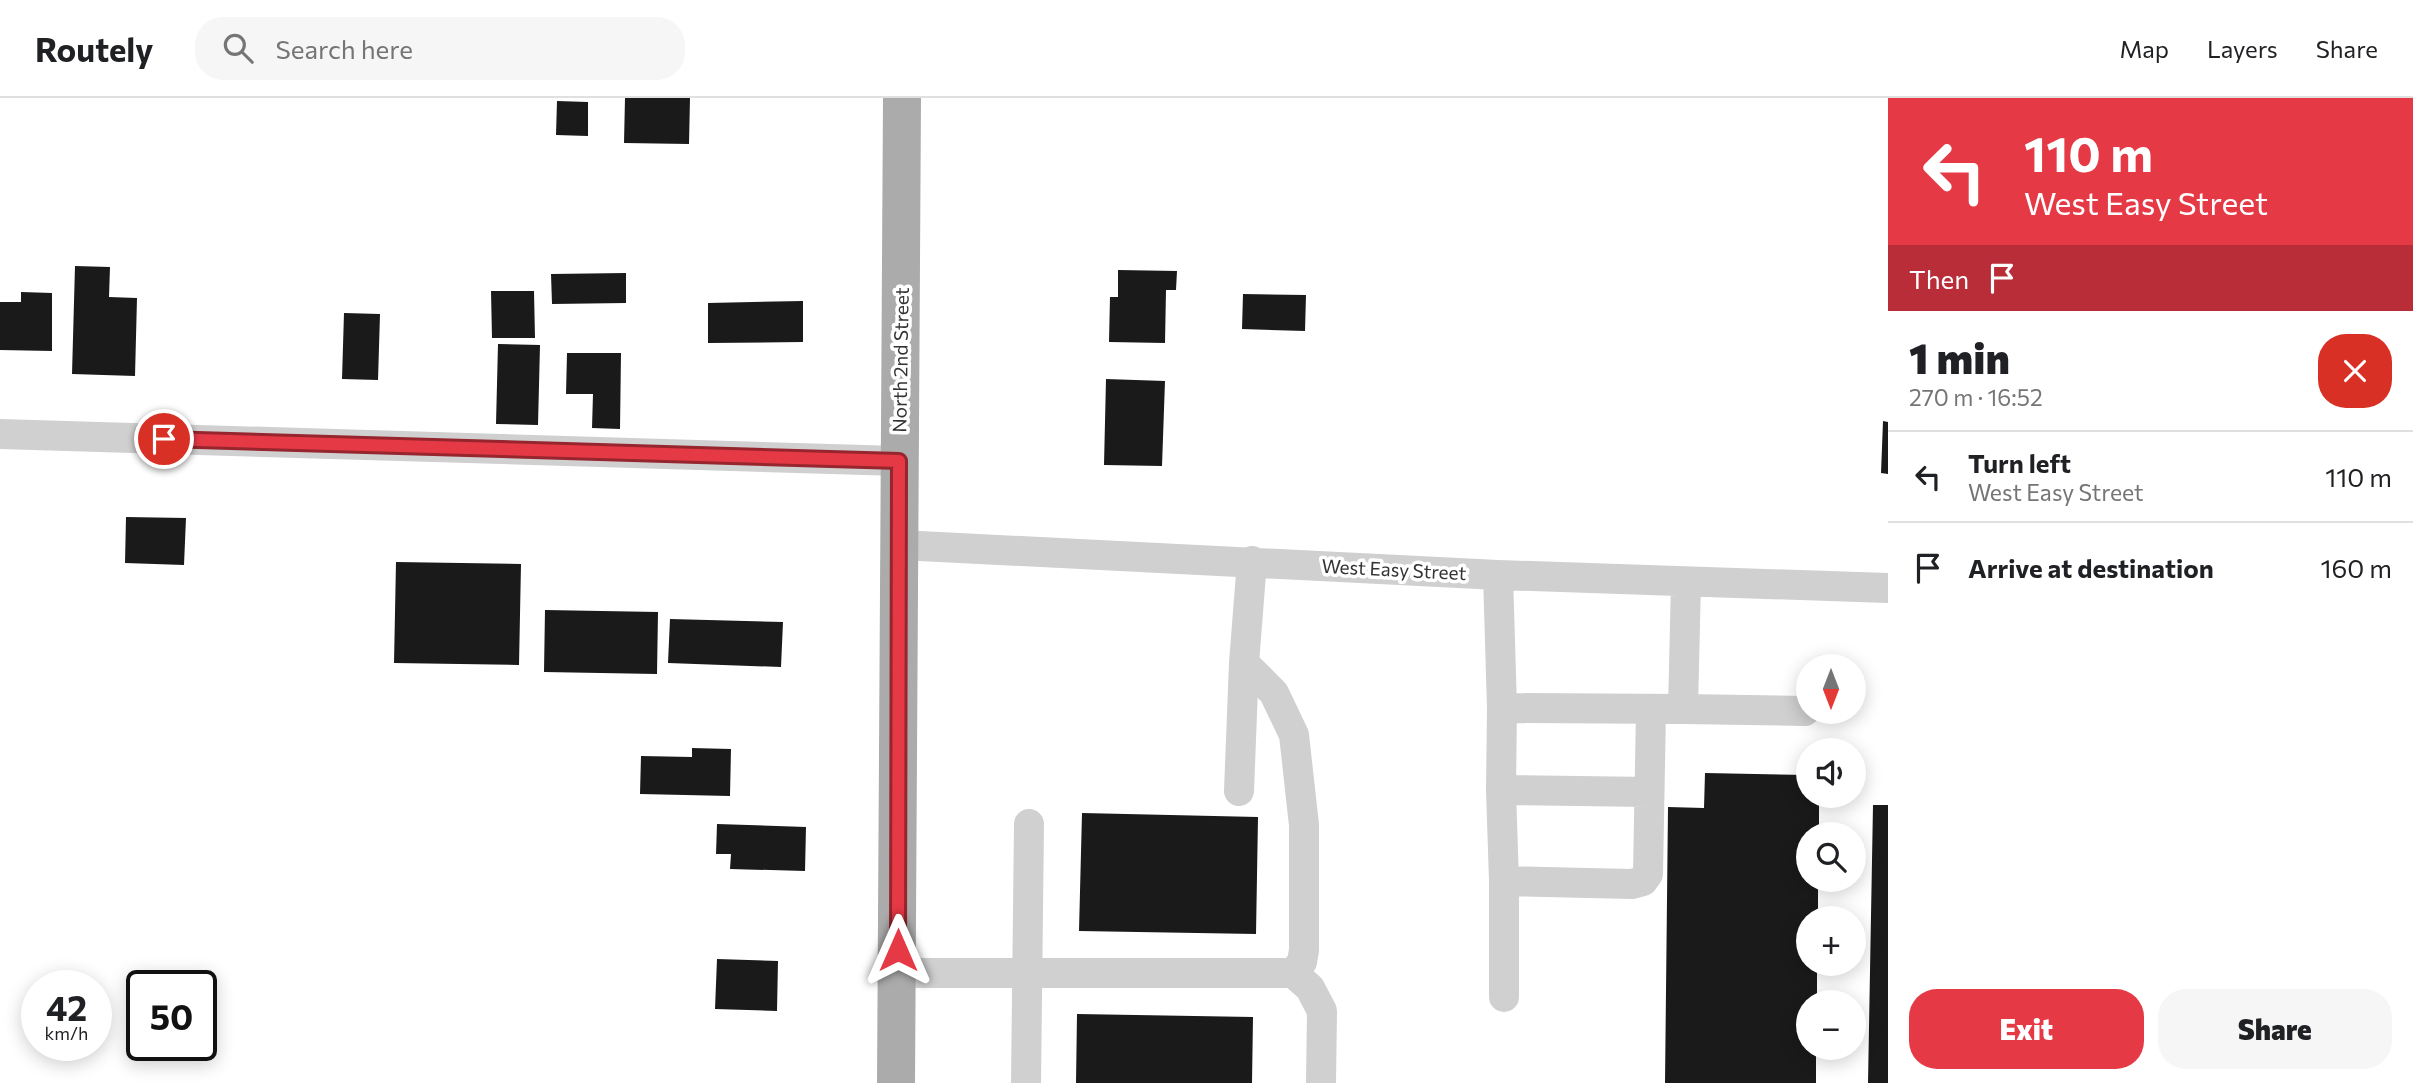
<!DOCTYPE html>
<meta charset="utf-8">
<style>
body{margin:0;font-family:Commissioner,sans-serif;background:#f6f6f6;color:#202124;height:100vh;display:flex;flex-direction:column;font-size:26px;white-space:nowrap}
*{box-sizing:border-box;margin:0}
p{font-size:23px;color:#757577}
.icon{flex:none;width:38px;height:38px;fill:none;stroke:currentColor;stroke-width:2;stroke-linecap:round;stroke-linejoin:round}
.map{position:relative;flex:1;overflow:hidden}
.panel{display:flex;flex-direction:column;background:#fff;width:525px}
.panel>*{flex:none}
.guide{background:#e63946;color:#fff;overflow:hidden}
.needle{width:46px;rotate:180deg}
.buttons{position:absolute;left:1796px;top:556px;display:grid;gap:14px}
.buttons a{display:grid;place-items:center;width:70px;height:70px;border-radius:50%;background:#fff;box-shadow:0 4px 18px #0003;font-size:35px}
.speed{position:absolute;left:21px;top:872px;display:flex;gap:14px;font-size:35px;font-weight:700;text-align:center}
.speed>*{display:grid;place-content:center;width:91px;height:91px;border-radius:50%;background:#fff;box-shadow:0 4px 18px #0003;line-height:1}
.speed small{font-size:18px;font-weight:400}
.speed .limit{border:4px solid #111;border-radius:10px;background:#fff;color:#111}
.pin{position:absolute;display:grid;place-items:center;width:60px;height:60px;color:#fff;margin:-30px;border:4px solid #fff;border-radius:50%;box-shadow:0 2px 7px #0007}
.me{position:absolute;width:77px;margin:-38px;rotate:0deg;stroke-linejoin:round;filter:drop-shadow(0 0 5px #0008)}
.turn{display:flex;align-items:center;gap:24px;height:147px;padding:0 21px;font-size:32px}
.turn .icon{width:91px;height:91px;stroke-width:2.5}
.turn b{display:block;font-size:49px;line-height:60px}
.then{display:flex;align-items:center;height:66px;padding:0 21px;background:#0003;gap:14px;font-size:26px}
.round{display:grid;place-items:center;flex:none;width:74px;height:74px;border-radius:28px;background:#f6f6f6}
.head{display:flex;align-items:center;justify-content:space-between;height:119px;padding:0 21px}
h1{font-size:42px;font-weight:800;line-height:52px}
.action{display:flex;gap:14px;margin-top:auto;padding:14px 21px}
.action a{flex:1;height:80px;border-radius:28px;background:#e63946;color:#fff;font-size:28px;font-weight:800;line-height:80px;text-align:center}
.action a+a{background:#f6f6f6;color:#202124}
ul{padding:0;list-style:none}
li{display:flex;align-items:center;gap:21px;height:91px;padding:0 21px;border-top:2px solid #e0e0e0}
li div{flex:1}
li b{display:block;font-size:26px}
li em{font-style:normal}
header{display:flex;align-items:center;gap:42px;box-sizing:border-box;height:98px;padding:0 35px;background:#fff;border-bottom:2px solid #e0e0e0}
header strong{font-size:33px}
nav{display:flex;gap:38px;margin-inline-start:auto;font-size:24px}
.search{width:490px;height:63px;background:#f6f6f6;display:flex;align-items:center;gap:18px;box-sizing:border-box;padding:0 24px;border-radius:28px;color:#757577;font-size:26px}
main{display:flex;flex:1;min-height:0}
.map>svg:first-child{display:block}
.building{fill:#1a1a1a}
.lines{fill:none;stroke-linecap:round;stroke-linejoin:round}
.minor{stroke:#d0d0d0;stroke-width:30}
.major{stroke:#ababab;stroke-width:38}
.route-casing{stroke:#96252e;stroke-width:18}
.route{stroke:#e63946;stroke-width:12}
.labels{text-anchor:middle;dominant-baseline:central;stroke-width:7;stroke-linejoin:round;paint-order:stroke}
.street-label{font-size:19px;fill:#333;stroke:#fff}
</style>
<header>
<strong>Routely</strong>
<div class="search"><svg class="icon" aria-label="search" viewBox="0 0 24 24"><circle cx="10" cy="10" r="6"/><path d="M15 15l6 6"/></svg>Search here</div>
<nav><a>Map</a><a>Layers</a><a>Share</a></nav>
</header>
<main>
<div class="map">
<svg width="1888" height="985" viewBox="0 0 1888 985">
<rect width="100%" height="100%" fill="#fff"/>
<path class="building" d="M625,0H690L689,46L624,45Z
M557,3L588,4V38L556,37Z
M75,168L110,169L109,199L137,200L135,278L72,276Z
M1118,172L1177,173L1176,192H1166L1165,245L1109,244L1110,199H1118Z
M626,175V205L552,206L551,176Z
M491,193H534L535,240H492Z
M21,194L52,195V253L0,252V204H21Z
M1243,196L1306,197L1305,233L1242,231Z
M803,203V244L708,245V205Z
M344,215L380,216L378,282L342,281Z
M498,246L540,247L538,327L496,326Z
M567,255H621L620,331L592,330L593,296H566Z
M1106,281L1165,283L1162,368L1104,367Z
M1883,323L1888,324V376L1881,375Z
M126,419L186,420L184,467L125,465Z
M396,464L521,466L519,567L394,565Z
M545,512L658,514L657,576L544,574Z
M670,521L783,524L781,569L668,565Z
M692,650L731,651L730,698L640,696L641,658L692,659Z
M1705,675L1808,677V698H1819V737H1808V782H1818V821H1808V866H1817V905H1808V950H1816V985H1665L1668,709L1704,710Z
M1873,707H1888V985H1868Z
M1082,715L1258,719L1256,836L1079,833Z
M717,726L806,729L805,773L730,771L731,756H716Z
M717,861L778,863L777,913L715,911Z
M1077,916L1253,919L1252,985H1076Z"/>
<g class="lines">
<path class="minor" d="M0,336L899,363
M900,447L1498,477L1888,490
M1498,477L1502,610L1683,611L1686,484
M1502,610L1501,692L1504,783L1632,786L1643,783L1648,776L1651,612
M1683,611L1805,613
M1501,692L1649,694
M1239,693L1244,565L1252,463
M1504,783V899
M898,875H1293L1302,864L1304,852V727L1294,637L1274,595L1244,565
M1293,875L1310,890L1322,913L1321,985
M1026,985L1029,726"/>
<path class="major" d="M896,985L902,0"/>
</g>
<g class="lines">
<g class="route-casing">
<path id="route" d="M164,341L899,363L898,852"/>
</g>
<use href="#route" class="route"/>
</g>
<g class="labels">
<g class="street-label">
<text transform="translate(900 262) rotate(-89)">North 2nd Street</text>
<text transform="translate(1394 471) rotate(3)">West Easy Street</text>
</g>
</g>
</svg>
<div class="buttons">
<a><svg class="needle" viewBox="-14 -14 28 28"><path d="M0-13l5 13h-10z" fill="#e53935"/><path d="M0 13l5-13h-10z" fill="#757577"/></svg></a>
<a><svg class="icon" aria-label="sound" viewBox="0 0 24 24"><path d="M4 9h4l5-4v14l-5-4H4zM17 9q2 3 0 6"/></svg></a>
<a><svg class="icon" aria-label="search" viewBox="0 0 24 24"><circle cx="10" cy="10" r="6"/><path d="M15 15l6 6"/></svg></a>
<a>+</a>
<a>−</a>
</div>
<div class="speed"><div>42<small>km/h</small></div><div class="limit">50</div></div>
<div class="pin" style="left:164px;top:341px;background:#d93025"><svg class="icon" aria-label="arrive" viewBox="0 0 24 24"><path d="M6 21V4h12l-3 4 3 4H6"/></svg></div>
<svg class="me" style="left:898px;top:852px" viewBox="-20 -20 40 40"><path d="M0-17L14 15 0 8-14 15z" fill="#e63946" stroke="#fff" stroke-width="4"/></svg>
</div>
<section class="panel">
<div class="guide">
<div class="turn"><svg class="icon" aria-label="left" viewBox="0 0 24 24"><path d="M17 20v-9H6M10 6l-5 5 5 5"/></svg><div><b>110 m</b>West Easy Street</div></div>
<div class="then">Then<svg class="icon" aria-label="arrive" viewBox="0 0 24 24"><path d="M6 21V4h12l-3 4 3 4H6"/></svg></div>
</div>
<div class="head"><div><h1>1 min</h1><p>270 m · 16:52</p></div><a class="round" style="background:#d93025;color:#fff"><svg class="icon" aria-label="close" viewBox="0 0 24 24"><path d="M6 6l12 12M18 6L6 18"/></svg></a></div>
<ul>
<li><svg class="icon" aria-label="left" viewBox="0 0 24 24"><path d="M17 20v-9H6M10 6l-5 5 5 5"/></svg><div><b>Turn left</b><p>West Easy Street</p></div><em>110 m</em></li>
<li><svg class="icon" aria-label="arrive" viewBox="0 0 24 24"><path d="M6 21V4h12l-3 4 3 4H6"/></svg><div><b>Arrive at destination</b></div><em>160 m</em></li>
</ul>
<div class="action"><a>Exit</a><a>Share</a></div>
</section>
</main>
